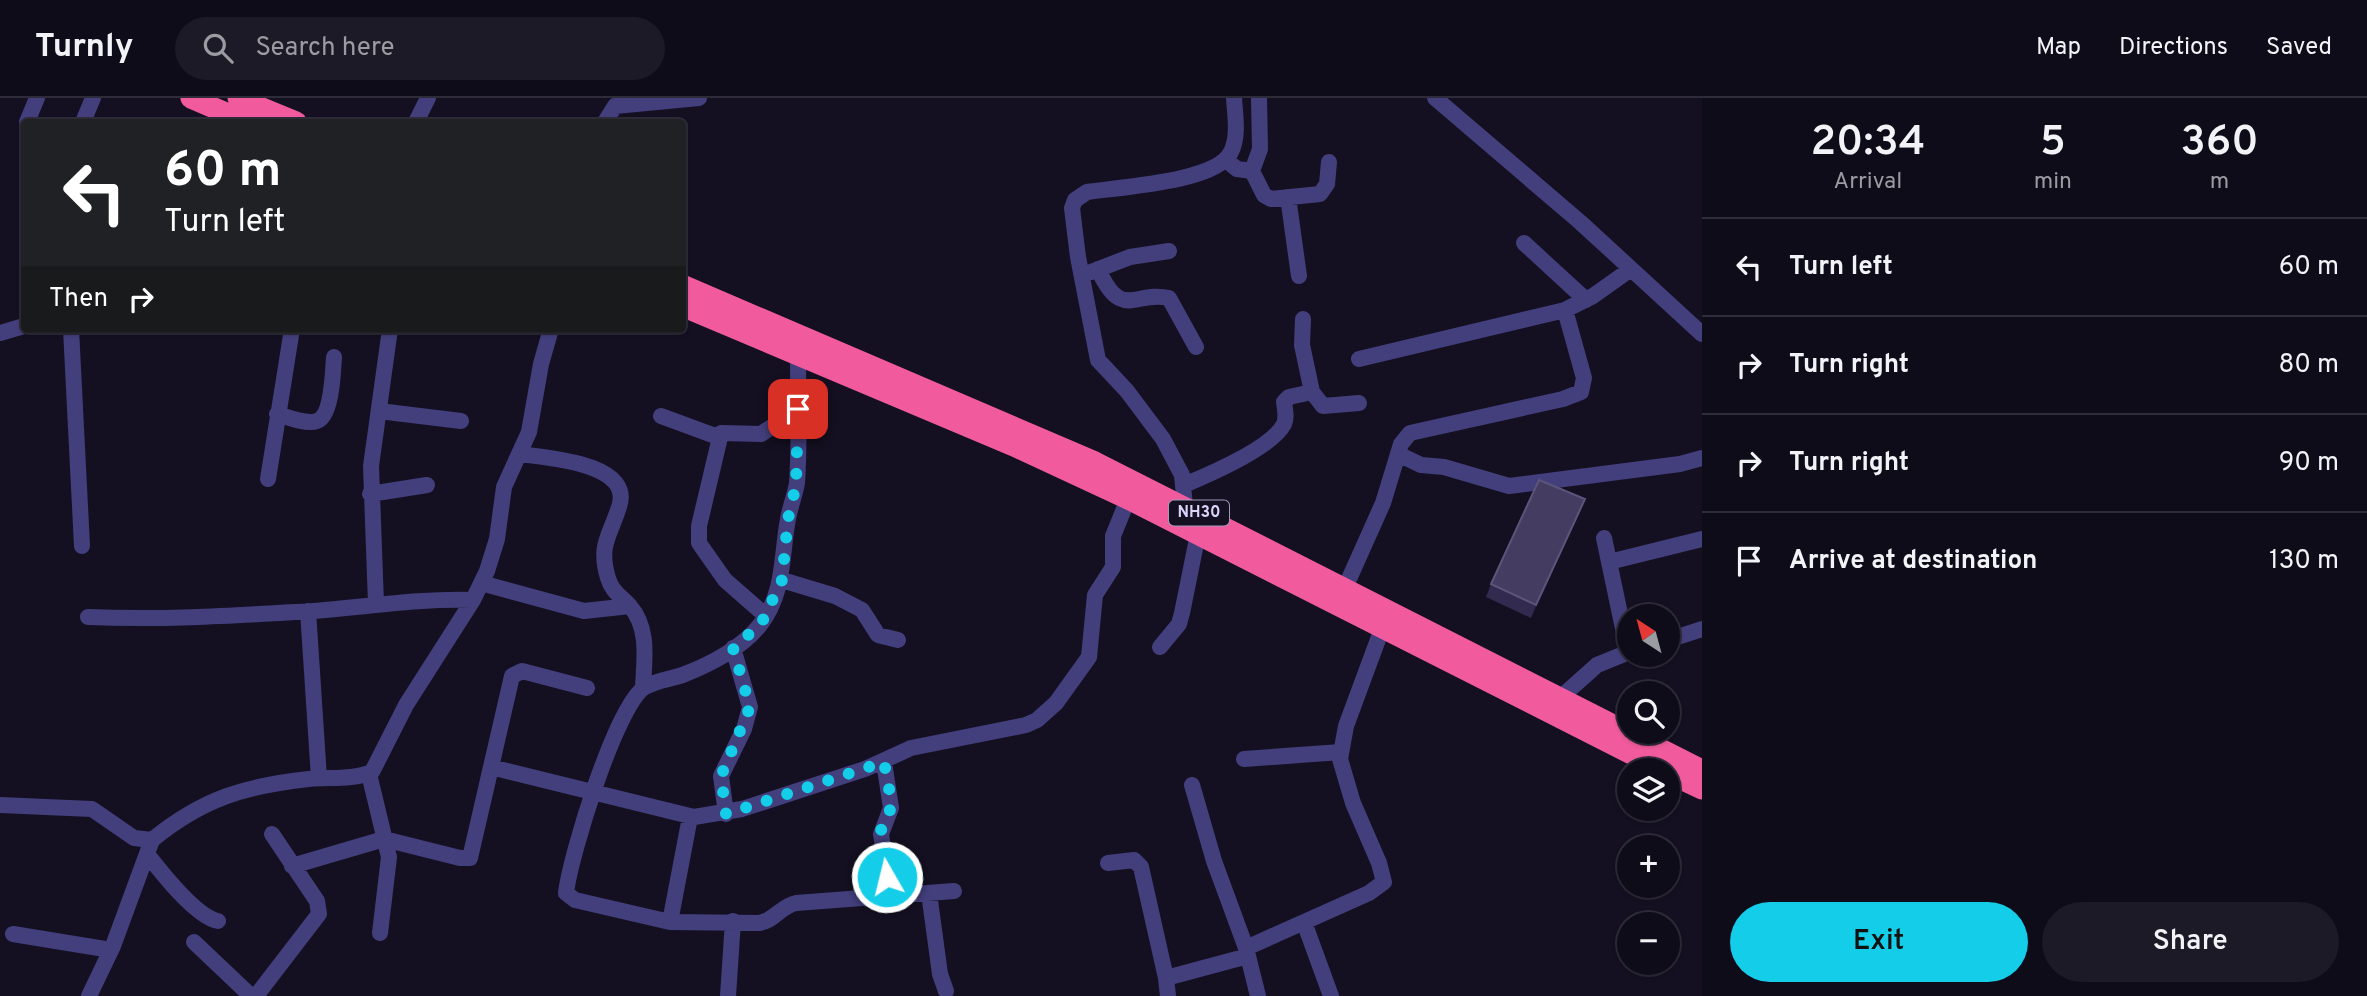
<!DOCTYPE html>
<meta charset="utf-8">
<style>
body{margin:0;font-family:Overpass,sans-serif;background:#1d1a27;color:#f1f3f6;height:100vh;display:flex;flex-direction:column;font-size:26px;white-space:nowrap}
*{box-sizing:border-box;margin:0}
p{font-size:23px;color:#9b9ba2}
.icon{flex:none;width:38px;height:38px;fill:none;stroke:currentColor;stroke-width:2;stroke-linecap:round;stroke-linejoin:round}
.map{position:relative;flex:1;overflow:hidden}
.panel{display:flex;flex-direction:column;background:#0f0c1a;width:665px}
.panel>*{flex:none}
.hud{position:absolute;left:21px;top:21px;width:665px;height:214px;border-radius:7px;box-shadow:0 2px 5px #0004,0 0 0 2px #2f2c39;background:#202124;color:#fff;overflow:hidden}
.needle{width:46px;rotate:324deg}
.buttons{position:absolute;left:1617px;top:506px;display:grid;gap:14px}
.buttons a{display:grid;place-items:center;width:63px;height:63px;border-radius:50%;background:#0f0c1a;box-shadow:0 2px 5px #0004,0 0 0 2px #2f2c39;font-size:35px}
.pin{position:absolute;display:grid;place-items:center;width:60px;height:60px;color:#fff;margin:-30px;border-radius:14px;box-shadow:0 4px 10px #0006}
.me{position:absolute;width:77px;margin:-38px;rotate:352deg;stroke-linejoin:round;filter:drop-shadow(0 0 5px #0008)}
.turn{display:flex;align-items:center;gap:24px;height:147px;padding:0 28px;font-size:32px}
.turn .icon{width:91px;height:91px;stroke-width:2.5}
.turn b{display:block;font-size:49px;line-height:60px}
.then{display:flex;align-items:center;height:66px;padding:0 28px;background:#0003;gap:14px;font-size:26px}
.eta{display:flex;justify-content:space-evenly;align-items:center;height:119px;text-align:center}
.eta b{font-size:42px;font-weight:600;line-height:49px}
.button{display:flex;gap:14px;margin-top:auto;padding:14px 28px}
.button a{flex:1;height:80px;border-radius:42px;background:#14cde8;color:#111;font-size:28px;font-weight:600;line-height:80px;text-align:center}
.button a+a{background:#1d1a27;color:#f1f3f6}
ul{padding:0;list-style:none}
li{display:flex;align-items:center;gap:21px;height:98px;padding:0 28px;border-top:2px solid #2f2c39}
li div{flex:1}
li b{display:block;font-size:26px}
li em{font-style:normal}
header{display:flex;align-items:center;gap:42px;box-sizing:border-box;height:98px;padding:0 35px;background:#0f0c1a;border-bottom:2px solid #2f2c39}
header strong{font-size:33px}
nav{display:flex;gap:38px;margin-inline-start:auto;font-size:24px}
.search{width:490px;height:63px;background:#1d1a27;display:flex;align-items:center;gap:18px;box-sizing:border-box;padding:0 24px;border-radius:38px;color:#9b9ba2;font-size:26px}
main{display:flex;flex:1;min-height:0}
.map>svg:first-child{display:block}
.lines{fill:none;stroke-linecap:round;stroke-linejoin:round}
.minor{stroke:#433f7d;stroke-width:16}
.highway{stroke:#f15b9e;stroke-width:21}
.wall{fill:#332b4f}
.shaded-wall{fill:#1f1835}
.building{fill:#453d61;stroke:#5c557a;stroke-width:2}
.route{stroke:#14cde8;stroke-width:12;stroke-dasharray:0 21.6}
.labels{text-anchor:middle;dominant-baseline:central;stroke-width:6;stroke-linejoin:round;paint-order:stroke}
.shield{fill:#141022;stroke:#9f9aba;stroke-width:2}
.shield-label{font-size:16px;font-weight:bold;fill:#dbd5fb}
</style>
<header>
<strong>Turnly</strong>
<div class="search"><svg class="icon" aria-label="search" viewBox="0 0 24 24"><circle cx="10" cy="10" r="6"/><path d="M15 15l6 6"/></svg>Search here</div>
<nav><a>Map</a><a>Directions</a><a>Saved</a></nav>
</header>
<main>
<div class="map">
<svg width="1702" height="898" viewBox="0 0 1702 898">
<rect width="100%" height="100%" fill="#141022"/>
<g class="lines">
<path class="minor" d="M1435,0L1580,124L1702,236
M27,24L37,0
M83,24L93,0
M416,24L428,0
M605,24L615,8L699,0
M1226,62L1237,71L1252,73L1264,97L1271,101L1320,96L1327,86L1329,64
M1252,73L1260,51L1259,0
M1288,99L1299,178
M1524,145L1586,202
M1098,171C1122,224 1135,192 1169,200L1196,249
M1091,174L1130,159L1169,153
M1303,221L1302,247L1312,294
M71,231L82,448
M0,235L24,228
M798,257C798,299 800,342 797,385C795,397 790,409 788,421C781,458 785,495 760,527C743,549 711,566 685,576C673,581 657,582 645,589C616,607 570,759 566,795L575,802L670,824L759,825C774,823 781,808 796,805L954,793
M1359,261L1565,212L1593,198L1631,171
M379,313L461,323
M277,316C287,319 306,327 317,323C332,318 333,273 334,259
M661,318L718,339
M520,356C548,360 634,365 619,409C610,438 598,447 608,480C612,494 621,498 630,508C650,531 644,563 643,590
M1400,357L1421,367L1444,369L1509,388L1680,366L1702,360
M268,381L292,231
M1184,387C1208,377 1272,350 1284,326C1287,319 1285,312 1284,304L1289,299L1312,294L1323,308L1359,305
M370,396L427,387
M1185,408L1182,377L1163,341L1127,293L1098,262L1078,159L1072,110L1075,102L1087,94C1120,89 1217,84 1231,54C1239,38 1235,17 1234,0
M1604,440L1628,554
M1609,464L1702,441
M782,482L835,498L862,512L878,537L898,542
M481,485L584,513L630,508
M1345,490L1383,405L1401,346L1410,335L1563,301L1581,294L1584,280L1565,212
M376,506L371,368L390,231
M308,513L319,680
M766,518L725,482L699,445V428L721,335L761,336L798,311
M88,519C158,522 227,518 297,514C356,511 413,500 473,502
M1668,542L1702,531
M1160,549L1179,526L1182,515L1198,436
M1559,601L1597,567L1629,554
M1244,661L1341,654
M884,664L891,710L881,736L891,800
M491,669L694,719L742,711L865,671L911,650L1026,627L1037,622L1056,605L1089,559L1095,497L1113,469V438L1128,401
M369,676L389,759L380,835
M1192,687L1214,763L1246,850
M0,707L92,711L134,740L152,742C202,701 244,688 309,681C330,679 352,682 372,674L406,607L473,502L487,473L497,441L504,389L529,334L541,266L551,231
M726,716L721,678L744,631L750,609L733,550
M147,756C161,774 196,819 218,823
M1108,765L1134,762L1141,769L1166,880
M292,768L384,741L460,760H470L512,578L522,573L587,590
M929,795L940,876L946,893
M670,824L690,719
M1304,824L1331,898
M13,836L111,852
M194,844L251,898
M89,898L113,848L152,742
M256,898L319,816L317,803L272,736
M728,898L733,823
M1168,898L1166,880L1248,858
M1258,898L1246,850L1369,795L1384,784L1379,765L1353,705L1340,661L1346,628L1383,528"/>
<path class="highway" d="M191,0L247,24
M238,0L296,24
M682,187L1095,364L1702,672
M682,208L1014,348L1128,401L1663,672
M1668,675L1702,691"/>
</g>
<path class="wall" d="M1580,414L1531,520L1486,499L1491,486Z"/>
<path class="shaded-wall" d="M1585,401L1580,414L1531,520L1536,507Z"/>
<path class="building" d="M1539,382L1585,401L1536,507L1491,486Z"/>
<g class="lines">
<path class="route" d="M798,311L796,387L788,421L782,482L761,526L733,550L750,609L721,678L726,716L884,664L891,701V710L881,730L887,779"/>
</g>
<g class="labels">
<rect class="shield" x="1169" y="402.5" width="60" height="25" rx="5"/>
<g class="shield-label">
<text x="1199" y="415">NH30</text>
</g>
</g>
</svg>
<div class="buttons">
<a><svg class="needle" viewBox="-14 -14 28 28"><path d="M0-13l5 13h-10z" fill="#e53935"/><path d="M0 13l5-13h-10z" fill="#9b9ba2"/></svg></a>
<a><svg class="icon" aria-label="search" viewBox="0 0 24 24"><circle cx="10" cy="10" r="6"/><path d="M15 15l6 6"/></svg></a>
<a><svg class="icon" aria-label="layers" viewBox="0 0 24 24"><path d="M12 4l9 5-9 5-9-5zM3 14l9 5 9-5"/></svg></a>
<a>+</a>
<a>−</a>
</div>
<div class="pin" style="left:798px;top:311px;background:#d93025"><svg class="icon" aria-label="arrive" viewBox="0 0 24 24"><path d="M6 21V4h12l-3 4 3 4H6"/></svg></div>
<svg class="me" style="left:887px;top:779px" viewBox="-20 -20 40 40"><circle r="17" fill="#14cde8" stroke="#fff" stroke-width="3"/><path d="M0-11L8 9 0 5-8 9z" fill="#fff"/></svg>
<div class="hud">
<div class="turn"><svg class="icon" aria-label="left" viewBox="0 0 24 24"><path d="M17 20v-9H6M10 6l-5 5 5 5"/></svg><div><b>60 m</b>Turn left</div></div>
<div class="then">Then<svg class="icon" aria-label="right" viewBox="0 0 24 24"><path d="M7 20v-9h11M14 6l5 5-5 5"/></svg></div>
</div>
</div>
<section class="panel">
<div class="eta">
<div><b>20:34</b><p>Arrival</p></div>
<div><b>5</b><p>min</p></div>
<div><b>360</b><p>m</p></div>
</div>
<ul>
<li><svg class="icon" aria-label="left" viewBox="0 0 24 24"><path d="M17 20v-9H6M10 6l-5 5 5 5"/></svg><div><b>Turn left</b></div><em>60 m</em></li>
<li><svg class="icon" aria-label="right" viewBox="0 0 24 24"><path d="M7 20v-9h11M14 6l5 5-5 5"/></svg><div><b>Turn right</b></div><em>80 m</em></li>
<li><svg class="icon" aria-label="right" viewBox="0 0 24 24"><path d="M7 20v-9h11M14 6l5 5-5 5"/></svg><div><b>Turn right</b></div><em>90 m</em></li>
<li><svg class="icon" aria-label="arrive" viewBox="0 0 24 24"><path d="M6 21V4h12l-3 4 3 4H6"/></svg><div><b>Arrive at destination</b></div><em>130 m</em></li>
</ul>
<div class="button"><a>Exit</a><a>Share</a></div>
</section>
</main>
